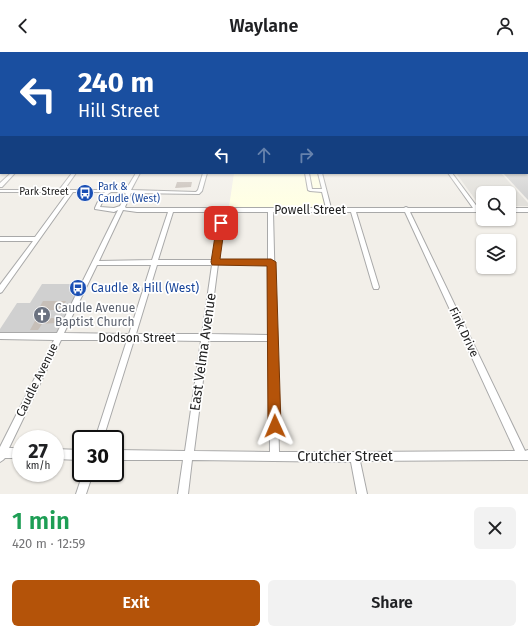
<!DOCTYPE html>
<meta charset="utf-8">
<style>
body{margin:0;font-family:"Fira Sans",sans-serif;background:#f2f2f2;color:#202124;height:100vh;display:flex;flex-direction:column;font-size:15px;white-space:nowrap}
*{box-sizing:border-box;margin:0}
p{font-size:13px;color:#757577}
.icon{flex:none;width:22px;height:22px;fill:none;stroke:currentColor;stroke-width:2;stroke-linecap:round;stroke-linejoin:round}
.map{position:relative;height:442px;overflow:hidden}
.drawer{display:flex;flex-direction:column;background:#fff;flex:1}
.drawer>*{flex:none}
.hud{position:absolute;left:0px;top:0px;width:528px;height:122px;box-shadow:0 1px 3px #0004;background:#1a4fa0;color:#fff;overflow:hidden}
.tools{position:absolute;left:476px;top:134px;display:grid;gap:8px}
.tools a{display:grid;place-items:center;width:40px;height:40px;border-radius:6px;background:#fff;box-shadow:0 1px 3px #0004;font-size:20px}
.speed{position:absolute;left:12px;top:378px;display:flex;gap:8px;font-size:20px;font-weight:700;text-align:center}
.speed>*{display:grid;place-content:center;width:52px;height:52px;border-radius:50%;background:#fff;box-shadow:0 1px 3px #0004;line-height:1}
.speed small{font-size:10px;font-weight:400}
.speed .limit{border:2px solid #111;border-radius:6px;background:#fff;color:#111}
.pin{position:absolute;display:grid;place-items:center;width:34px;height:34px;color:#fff;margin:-17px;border-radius:8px;box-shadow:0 2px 6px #0006}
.me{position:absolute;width:44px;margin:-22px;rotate:359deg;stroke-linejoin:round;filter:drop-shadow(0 0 3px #0008)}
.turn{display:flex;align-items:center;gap:14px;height:84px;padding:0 12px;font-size:18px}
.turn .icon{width:52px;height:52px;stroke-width:2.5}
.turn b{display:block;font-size:28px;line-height:34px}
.lanes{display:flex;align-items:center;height:38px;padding:0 12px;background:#0003;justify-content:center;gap:20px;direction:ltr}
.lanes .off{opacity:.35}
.round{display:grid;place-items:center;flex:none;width:42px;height:42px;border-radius:6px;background:#f2f2f2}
.headline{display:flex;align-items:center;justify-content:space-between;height:68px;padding:0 12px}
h1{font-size:24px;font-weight:600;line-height:30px;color:#1e9e55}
.cta{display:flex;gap:8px;margin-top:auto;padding:8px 12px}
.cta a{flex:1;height:46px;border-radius:6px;background:#b45309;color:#fff;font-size:16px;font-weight:600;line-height:46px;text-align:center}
.cta a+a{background:#f2f2f2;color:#202124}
header{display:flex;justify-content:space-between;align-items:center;height:52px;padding:0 12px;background:#fff;font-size:18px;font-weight:600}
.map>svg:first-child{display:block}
.education{fill:#ffffe5}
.religious{fill:#d0d0d0}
.airport{fill:#e1dfda}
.building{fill:#c7bfb8}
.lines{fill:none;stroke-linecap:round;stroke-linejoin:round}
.minor-casing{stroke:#a9a9a9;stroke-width:2}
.minor{fill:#fff;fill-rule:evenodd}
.route{fill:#b45309;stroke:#753606}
.labels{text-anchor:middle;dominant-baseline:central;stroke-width:3.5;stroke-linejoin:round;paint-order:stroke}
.far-transit-label{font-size:10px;fill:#164399;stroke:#fff;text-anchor:start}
.far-street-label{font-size:10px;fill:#222;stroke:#fff}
.street-label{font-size:12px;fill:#222;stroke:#fff}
.transit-label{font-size:12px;fill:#164399;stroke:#fff;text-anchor:start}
.worship-label{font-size:12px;fill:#5b616d;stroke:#fff;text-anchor:start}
.near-street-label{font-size:14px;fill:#222;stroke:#fff}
</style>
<header><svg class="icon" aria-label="back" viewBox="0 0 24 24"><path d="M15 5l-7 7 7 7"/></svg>Waylane<svg class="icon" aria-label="person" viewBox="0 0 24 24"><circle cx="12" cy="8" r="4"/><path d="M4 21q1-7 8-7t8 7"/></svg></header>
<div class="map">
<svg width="528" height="442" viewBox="0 0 528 442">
<rect width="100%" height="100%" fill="#f2efe9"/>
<path class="education" d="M234,121H320L328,155H229Z"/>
<path class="religious" d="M527,111L528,112V148L503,121H527Z
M42,232H84L58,285L0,284V277L17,251H30Z"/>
<path class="airport" d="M456,121H501L528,151V154H509V141H483V154H480Z"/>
<path class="building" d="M177,130H192L191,135L175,136Z
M43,249H66L61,258H49L45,266H55L54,267H57L55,271L42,272L38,278H30L41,258H38Z"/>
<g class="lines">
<g class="minor-casing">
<path id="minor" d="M11,121H15L2,135H0V131Z
M72,121H76L64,138H124L127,136L136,121H140L131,138L196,140L198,138L203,121H207L202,139L199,142L131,141L125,155L126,156H326L322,140L310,139L308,138L305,121H309L312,137H322L318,121H322L331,156H404L406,155L408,156H473L448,121H452L478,156H483V160H410L525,399L528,398V408L360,409L367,442H357L351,410L192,408L188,442H178L183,408H115V398L185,399L201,289L134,288L103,387H95L127,288H61L9,396H21V406H5L3,408L0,410V395L54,288L0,287V281H57L118,158L114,160L95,157V156L101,143L105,140H73L2,240L0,241V233L33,189H0V185H35L68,140H62L60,141L58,140H0V138H59ZM111,140H123L126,142L120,154L114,156L100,155L105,144ZM123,158L137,160H168L152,208L99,209ZM173,160H220L213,208H158ZM225,160H268V208H219ZM273,160H351L373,235L374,237H378L379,235L356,160H405L515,399L355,400H279ZM218,212H268L269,283L209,282ZM97,213H151L129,282L64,281ZM157,213H212L202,282H136ZM208,289H269L270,400L194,399Z
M509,156H528V160H509Z
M55,397L81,398V408L55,407Z
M83,421H93L86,442H76Z"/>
</g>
<use href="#minor" class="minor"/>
</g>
<linearGradient id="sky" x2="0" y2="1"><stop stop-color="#8fc0e4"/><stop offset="0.58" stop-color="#f9f8f5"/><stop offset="1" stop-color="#f9f8f5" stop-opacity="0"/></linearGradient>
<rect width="528" height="148" fill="url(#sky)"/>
<path class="route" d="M221,168L225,171L220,207H271L276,210L281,374L279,379L275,381L270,379L268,374L267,214L212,213L211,210L217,171Z"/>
<defs>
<g id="bus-disc" transform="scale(0.9)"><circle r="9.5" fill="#1a4fb4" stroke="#fff"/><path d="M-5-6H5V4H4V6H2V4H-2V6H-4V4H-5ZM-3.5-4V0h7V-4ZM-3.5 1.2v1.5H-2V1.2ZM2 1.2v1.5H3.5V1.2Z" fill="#fff"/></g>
<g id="church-disc" transform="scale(0.9)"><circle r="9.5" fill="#6b7280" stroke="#fff"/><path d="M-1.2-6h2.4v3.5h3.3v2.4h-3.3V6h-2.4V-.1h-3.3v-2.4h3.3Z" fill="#fff"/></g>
</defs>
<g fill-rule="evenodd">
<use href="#bus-disc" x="85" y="141"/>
<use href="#bus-disc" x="78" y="236"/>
<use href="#church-disc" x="42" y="263"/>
</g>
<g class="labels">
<g class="far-transit-label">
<text x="98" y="135">Park &amp;<tspan x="98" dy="12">Caudle (West)</tspan></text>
</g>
<g class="far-street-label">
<text x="44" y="140">Park Street</text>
</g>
<g class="street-label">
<text x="310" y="158">Powell Street</text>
<text transform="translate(464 280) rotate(65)">Fink Drive</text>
<text x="137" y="286">Dodson Street</text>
<text transform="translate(37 328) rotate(-64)">Caudle Avenue</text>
</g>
<g class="transit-label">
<text x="91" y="236">Caudle &amp; Hill (West)</text>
</g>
<g class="worship-label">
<text x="55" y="256">Caudle Avenue<tspan x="55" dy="14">Baptist Church</tspan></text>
</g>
<g class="near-street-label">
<text transform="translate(203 300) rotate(-82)">East Velma Avenue</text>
<text x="345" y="404">Crutcher Street</text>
</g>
</g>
</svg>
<div class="tools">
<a><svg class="icon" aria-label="search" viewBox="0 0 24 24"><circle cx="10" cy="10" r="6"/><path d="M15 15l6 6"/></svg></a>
<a><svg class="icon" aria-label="layers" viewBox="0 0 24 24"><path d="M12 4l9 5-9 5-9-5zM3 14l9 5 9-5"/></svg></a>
</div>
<div class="speed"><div>27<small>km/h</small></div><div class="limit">30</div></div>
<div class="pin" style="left:221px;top:171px;background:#d93025"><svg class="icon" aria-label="arrive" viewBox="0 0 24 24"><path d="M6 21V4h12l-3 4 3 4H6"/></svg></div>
<svg class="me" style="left:275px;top:374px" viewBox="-20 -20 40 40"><path d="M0-17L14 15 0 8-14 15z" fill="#b45309" stroke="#fff" stroke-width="4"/></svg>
<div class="hud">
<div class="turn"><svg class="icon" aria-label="left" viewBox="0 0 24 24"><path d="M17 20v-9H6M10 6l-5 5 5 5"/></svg><div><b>240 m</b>Hill Street</div></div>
<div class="lanes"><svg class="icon" aria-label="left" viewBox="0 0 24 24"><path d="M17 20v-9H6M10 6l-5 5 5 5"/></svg><svg class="icon off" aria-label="ahead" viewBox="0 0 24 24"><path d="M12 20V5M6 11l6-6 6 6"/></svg><svg class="icon off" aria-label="right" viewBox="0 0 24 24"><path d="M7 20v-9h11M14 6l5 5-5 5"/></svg></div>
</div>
</div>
<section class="drawer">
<div class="headline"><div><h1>1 min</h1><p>420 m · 12:59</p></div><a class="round"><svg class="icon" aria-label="close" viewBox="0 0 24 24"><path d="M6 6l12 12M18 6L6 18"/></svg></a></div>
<div class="cta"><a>Exit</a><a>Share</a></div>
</section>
